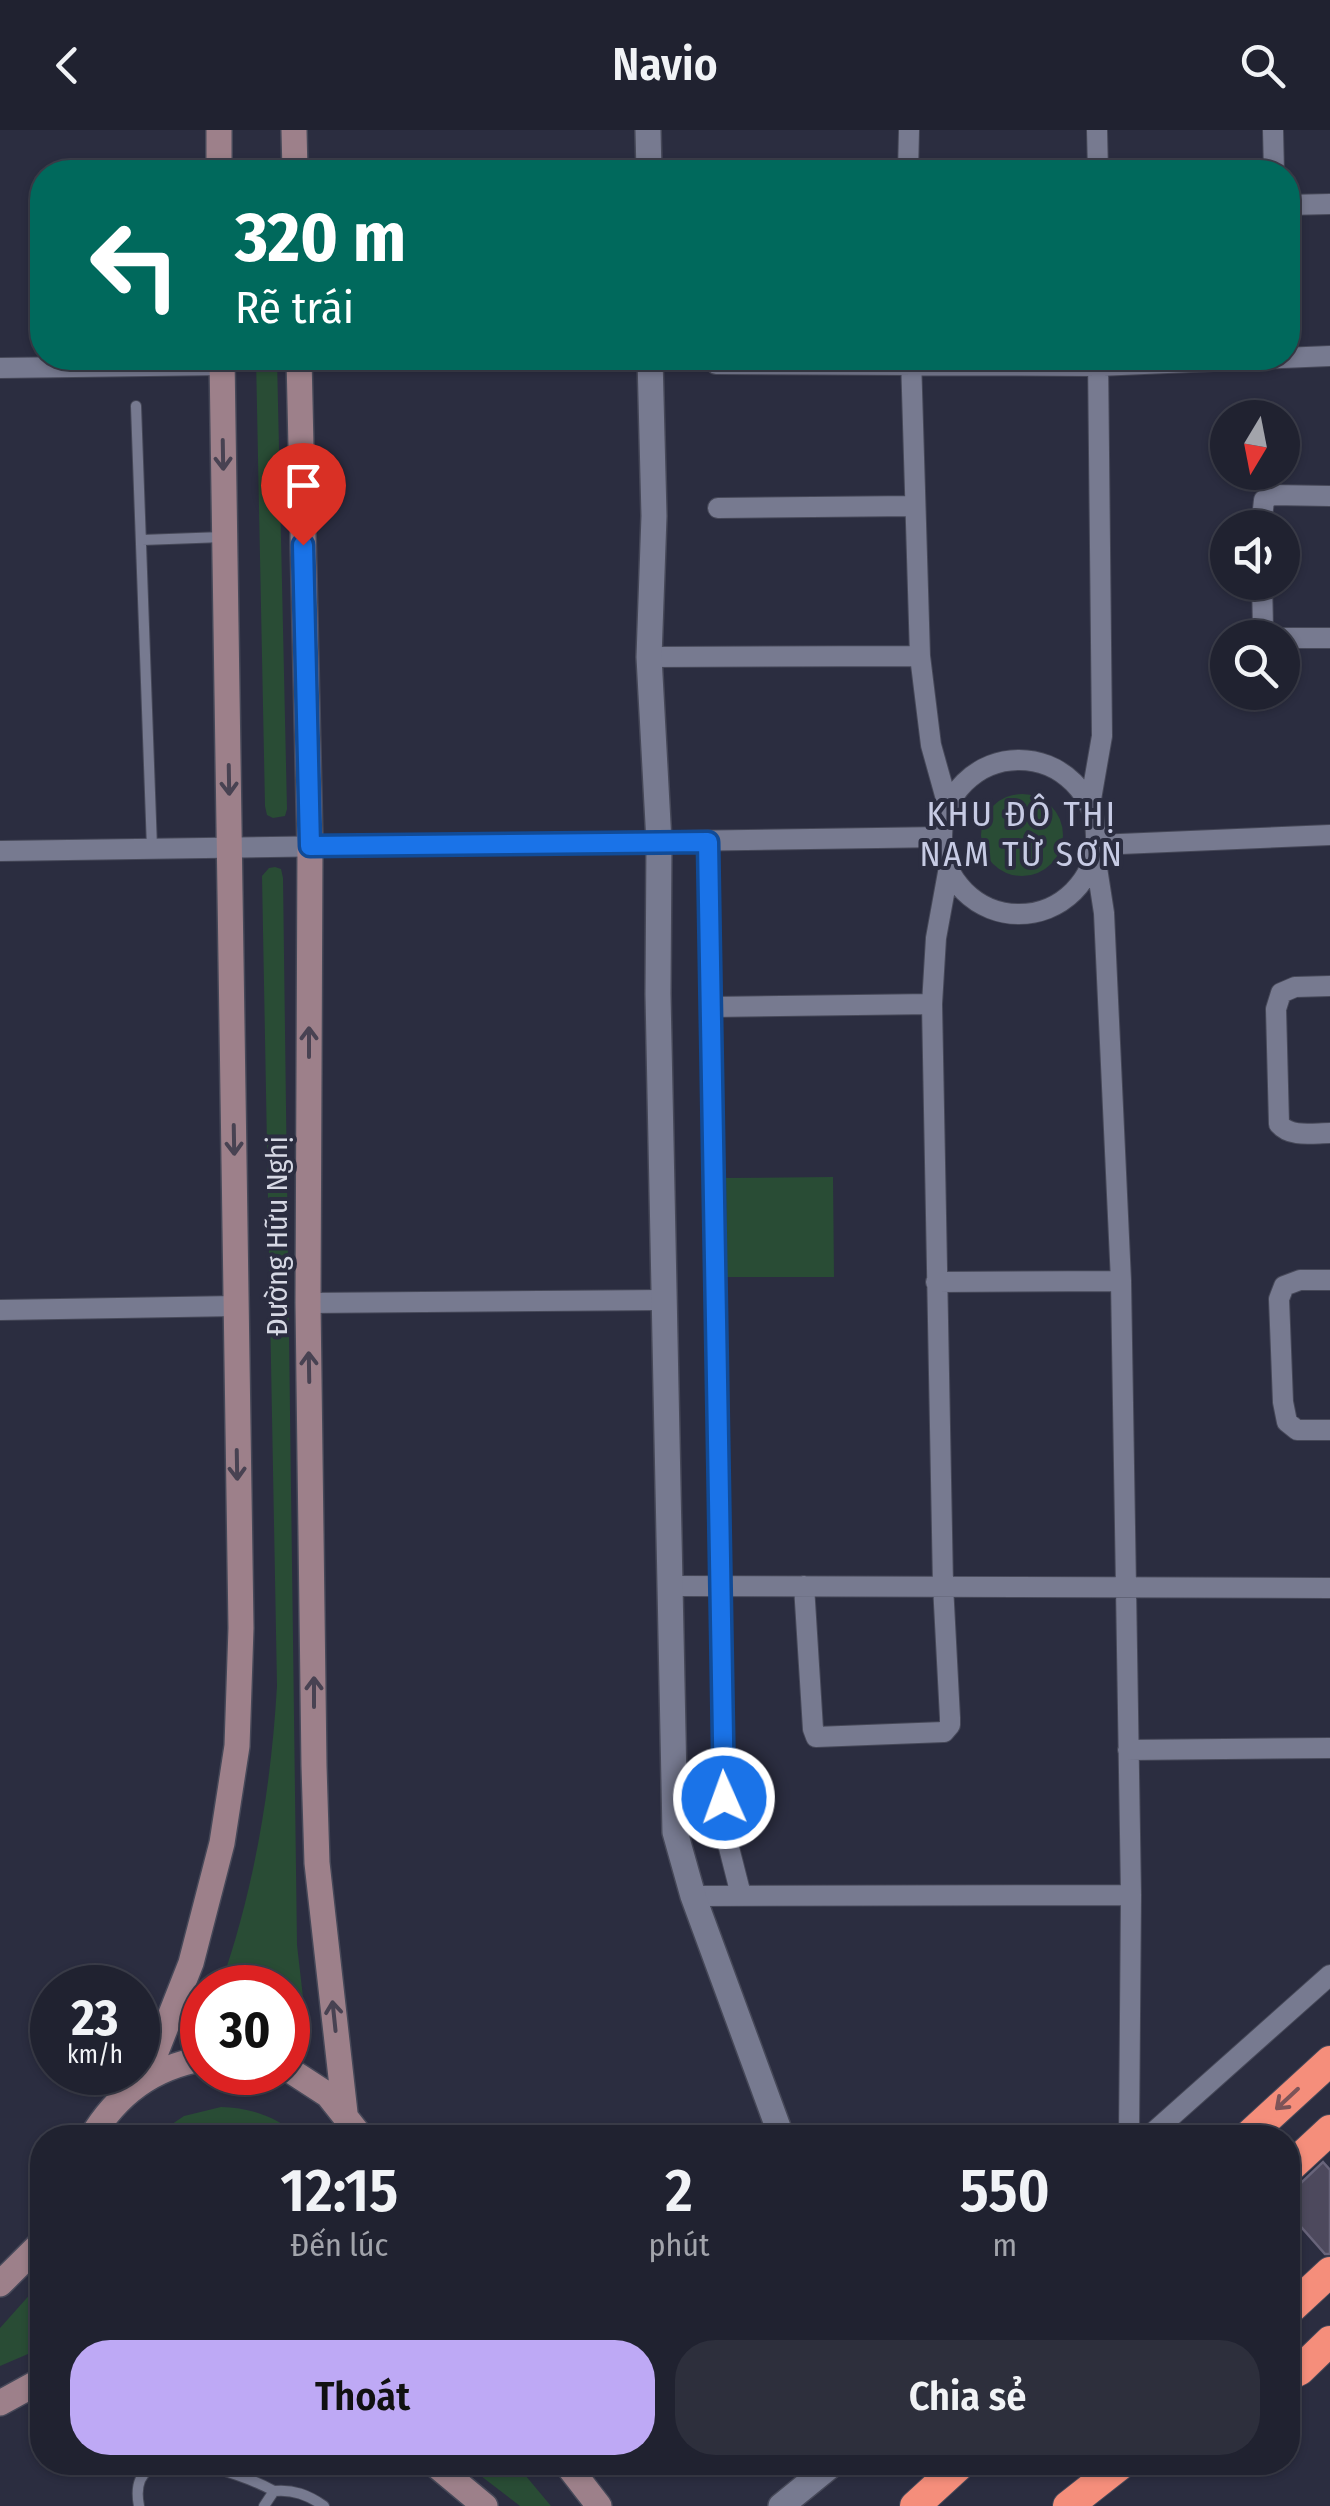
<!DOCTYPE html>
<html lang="vi">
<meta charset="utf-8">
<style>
body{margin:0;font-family:"Fira Sans Condensed",sans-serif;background:#2d2f3c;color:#f1f3f6;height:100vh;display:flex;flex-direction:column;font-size:38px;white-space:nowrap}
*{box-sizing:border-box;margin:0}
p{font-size:32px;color:#a2a4ab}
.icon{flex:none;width:55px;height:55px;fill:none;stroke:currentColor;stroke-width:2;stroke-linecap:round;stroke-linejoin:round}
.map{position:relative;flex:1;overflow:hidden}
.details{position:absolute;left:30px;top:1995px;width:1270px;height:350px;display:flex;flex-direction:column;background:#202230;border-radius:40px;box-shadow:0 2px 8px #0004,0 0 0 2px #3d3f4c}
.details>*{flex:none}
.hud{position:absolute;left:30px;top:30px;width:1270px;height:210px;border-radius:40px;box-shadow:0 2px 8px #0004,0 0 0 2px #3d3f4c;background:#00695c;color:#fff;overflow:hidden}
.needle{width:65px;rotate:190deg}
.fabs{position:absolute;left:1210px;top:270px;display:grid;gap:20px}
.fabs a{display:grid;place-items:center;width:90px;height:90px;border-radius:50%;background:#202230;box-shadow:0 2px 8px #0004,0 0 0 2px #3d3f4c;font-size:50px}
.speed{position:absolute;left:30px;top:1835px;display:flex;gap:20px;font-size:50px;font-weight:700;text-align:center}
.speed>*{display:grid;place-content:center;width:130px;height:130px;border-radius:50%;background:#202230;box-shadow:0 2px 8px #0004,0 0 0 2px #3d3f4c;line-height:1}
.speed small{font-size:25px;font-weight:400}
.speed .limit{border:15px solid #d22;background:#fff;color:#111}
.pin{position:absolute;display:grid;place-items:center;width:85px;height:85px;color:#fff;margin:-102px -42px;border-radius:50% 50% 50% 0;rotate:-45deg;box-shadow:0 0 10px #0007}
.pin .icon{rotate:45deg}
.me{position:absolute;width:110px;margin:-55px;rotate:358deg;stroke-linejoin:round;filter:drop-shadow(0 0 8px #0008)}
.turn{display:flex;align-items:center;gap:35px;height:210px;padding:0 40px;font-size:45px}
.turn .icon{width:130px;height:130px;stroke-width:2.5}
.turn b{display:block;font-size:70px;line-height:85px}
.eta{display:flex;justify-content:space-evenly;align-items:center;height:170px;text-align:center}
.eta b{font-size:60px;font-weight:600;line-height:70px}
.primary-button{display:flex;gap:20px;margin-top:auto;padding:20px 40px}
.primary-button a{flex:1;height:115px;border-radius:40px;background:#bea9f5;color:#111;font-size:40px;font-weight:600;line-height:115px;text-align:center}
.primary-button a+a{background:#2d2f3c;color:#f1f3f6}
header{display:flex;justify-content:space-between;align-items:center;height:130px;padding:0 40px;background:#202230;font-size:45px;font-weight:600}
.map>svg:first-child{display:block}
.green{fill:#294c35}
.building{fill:#4d495d;stroke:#68647a;stroke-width:2.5}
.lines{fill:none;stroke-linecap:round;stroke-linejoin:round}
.service-casing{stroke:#464858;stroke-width:12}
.minor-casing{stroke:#464858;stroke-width:22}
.tertiary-casing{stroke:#464858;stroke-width:28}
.secondary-casing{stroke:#464858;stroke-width:28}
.motorway-casing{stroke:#464858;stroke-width:32}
.path{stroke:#888a99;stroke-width:4;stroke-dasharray:2.5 8;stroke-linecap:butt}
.service{stroke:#777a90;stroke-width:10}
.minor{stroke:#777a90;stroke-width:20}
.tertiary{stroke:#777a90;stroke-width:25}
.secondary{stroke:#9d808a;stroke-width:25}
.motorway{stroke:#f58e7b;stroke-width:30}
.oneway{stroke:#484252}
.oneway2{stroke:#7c5458}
.route-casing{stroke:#114b97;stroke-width:25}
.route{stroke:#1a73e8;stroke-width:18}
.labels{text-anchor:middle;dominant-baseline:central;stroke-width:8;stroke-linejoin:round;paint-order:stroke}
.street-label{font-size:30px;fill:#d6d8e4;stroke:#2b2d40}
.quarter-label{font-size:35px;letter-spacing:2.5px;fill:#c7cbe4;stroke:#2b2d40}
</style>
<header><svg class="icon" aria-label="back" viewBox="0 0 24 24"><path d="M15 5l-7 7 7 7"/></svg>Navio<svg class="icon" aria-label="search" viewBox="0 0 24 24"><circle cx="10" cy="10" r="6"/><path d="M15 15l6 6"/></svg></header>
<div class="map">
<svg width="1330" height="2376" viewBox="0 0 1330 2376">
<rect width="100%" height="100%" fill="#2b2d40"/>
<path class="green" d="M256,228H277L287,679L285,686L273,688L267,685L265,676Z
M981 705a41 41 0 1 1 82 0a41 41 0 1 1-82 0Z
M275,737L281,739L283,748L297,1815L307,1902L300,1916L288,1914V1858L220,1857C254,1760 271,1659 277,1556L262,746L269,738Z
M833,1047L834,1147H727L726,1048Z
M221,1977C252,1978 277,1987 300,2007H153L184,1986Z
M42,2151V2218L0,2236V2198Z
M464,2333H515L551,2376H520Z"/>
<path class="building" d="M1323,2032L1330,2040V2124H1325L1288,2082V2057L1301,2053Z"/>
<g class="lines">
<g class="service-casing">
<path id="service" d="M136,276L152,718
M142,410L223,407
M139,2376C124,2300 242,2343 274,2361
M264,2376L274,2361C293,2359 308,2365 324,2376"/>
</g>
<g class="minor-casing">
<path id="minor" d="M1097,0L1098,42
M1273,0L1274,42
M908,42L909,0
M1288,75L1330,74
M911,228L920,526L931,615L948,676
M716,234L1098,236L1330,226
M0,238L222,235
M718,378L913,376
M1261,398L1264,370L1272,365L1330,366
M1262,452L1263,498L1273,508
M1282,508H1330
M649,527L920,526
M942 707a77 77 0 1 1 154 0a77 77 0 1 1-154 0Z
M1090,675L1102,606L1098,228
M708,712L723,1630L726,1706L741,1765
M1097,715L1330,705
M0,721L942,707
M1095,725L1104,783L1121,1151L1131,1765L1129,2008
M1330,856L1295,857L1281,863L1276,879L1279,994C1291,1008 1313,1003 1330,1003
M711,877L932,874
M1330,1150H1300L1284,1156L1279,1169L1283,1272L1287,1292L1297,1300H1330
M936,1152L1121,1151
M308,1173L663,1170
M0,1180L236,1176
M670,1456L1330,1458
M804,1456L813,1599L816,1607L944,1602L950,1595V1588L943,1455L932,874L936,808L949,737
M1128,1620L1330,1618
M693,1766L1131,1765
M1147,2008L1330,1845"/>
</g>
<g class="tertiary-casing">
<path id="tertiary" d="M648,0L649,42
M650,228L654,386L649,527L659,712L658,864L675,1702L693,1766L782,2008
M781,2376L835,2332"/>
</g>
<g class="secondary-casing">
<path id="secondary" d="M219,0V42
M294,0L295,42
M299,228L310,716L308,1173L314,1636L317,1733L345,1983
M288,1939L328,1965L362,2008
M145,1950L191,1833L222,1713L237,1616L241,1498L222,228
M91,2008C116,1965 154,1937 202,1929
M0,2154L42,2112
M0,2273L42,2250
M432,2332L485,2376
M565,2332L599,2376"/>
</g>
<g class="motorway-casing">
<path id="motorway" d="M1246,2008L1330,1931
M1288,2039L1330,2000
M1288,2181L1330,2142
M1288,2246L1300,2240L1330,2211
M915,2376L963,2332
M1068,2376L1124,2332"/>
</g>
<path class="path" d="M292,1997L295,2008"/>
<use href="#service" class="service"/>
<use href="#minor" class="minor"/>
<use href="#tertiary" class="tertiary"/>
<use href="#secondary" class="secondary"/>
<use href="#motorway" class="motorway"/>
</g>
<defs><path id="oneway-shaft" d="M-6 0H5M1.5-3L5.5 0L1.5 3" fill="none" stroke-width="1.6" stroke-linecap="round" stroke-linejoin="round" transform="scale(2.5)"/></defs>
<g class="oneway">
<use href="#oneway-shaft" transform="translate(223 325) rotate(89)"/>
<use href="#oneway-shaft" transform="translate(229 650) rotate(89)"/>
<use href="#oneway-shaft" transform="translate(309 912) rotate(-90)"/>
<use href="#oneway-shaft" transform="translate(234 1010) rotate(89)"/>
<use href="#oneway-shaft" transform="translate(309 1237) rotate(-91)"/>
<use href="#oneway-shaft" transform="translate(237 1335) rotate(89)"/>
<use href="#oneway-shaft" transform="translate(314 1562) rotate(-90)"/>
<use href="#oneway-shaft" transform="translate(334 1886) rotate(-96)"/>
</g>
<use class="oneway2" href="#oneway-shaft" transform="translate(1287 1969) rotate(137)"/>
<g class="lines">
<g class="route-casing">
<path id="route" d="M303,415L310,716L708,712L724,1668"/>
</g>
<use href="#route" class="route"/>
</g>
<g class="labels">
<g class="street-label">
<text transform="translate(277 1106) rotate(-90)">Đường Hữu Nghị</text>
</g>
<g class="quarter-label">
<text x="1022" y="684">KHU ĐÔ THỊ<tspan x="1022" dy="40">NAM TỪ SƠN</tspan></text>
</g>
</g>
</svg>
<div class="fabs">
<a><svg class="needle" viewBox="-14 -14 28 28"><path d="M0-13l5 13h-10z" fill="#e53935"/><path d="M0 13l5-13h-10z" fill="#a2a4ab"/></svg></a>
<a><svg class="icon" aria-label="sound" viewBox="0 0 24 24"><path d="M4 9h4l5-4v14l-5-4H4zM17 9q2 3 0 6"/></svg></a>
<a><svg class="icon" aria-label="search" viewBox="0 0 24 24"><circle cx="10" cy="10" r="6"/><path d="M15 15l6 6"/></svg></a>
</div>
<div class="speed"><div>23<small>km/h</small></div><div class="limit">30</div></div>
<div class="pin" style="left:303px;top:415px;background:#d93025"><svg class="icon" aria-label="arrive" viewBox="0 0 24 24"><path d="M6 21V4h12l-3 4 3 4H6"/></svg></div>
<svg class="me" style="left:724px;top:1668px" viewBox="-20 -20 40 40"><circle r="17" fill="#1a73e8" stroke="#fff" stroke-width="3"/><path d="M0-11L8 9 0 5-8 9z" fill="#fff"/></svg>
<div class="hud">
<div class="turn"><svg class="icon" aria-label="left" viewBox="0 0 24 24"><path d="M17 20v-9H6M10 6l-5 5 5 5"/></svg><div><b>320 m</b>Rẽ trái</div></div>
</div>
<section class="details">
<div class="eta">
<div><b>12:15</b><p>Đến lúc</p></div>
<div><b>2</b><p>phút</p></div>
<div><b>550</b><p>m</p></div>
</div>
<div class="primary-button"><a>Thoát</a><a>Chia sẻ</a></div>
</section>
</div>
